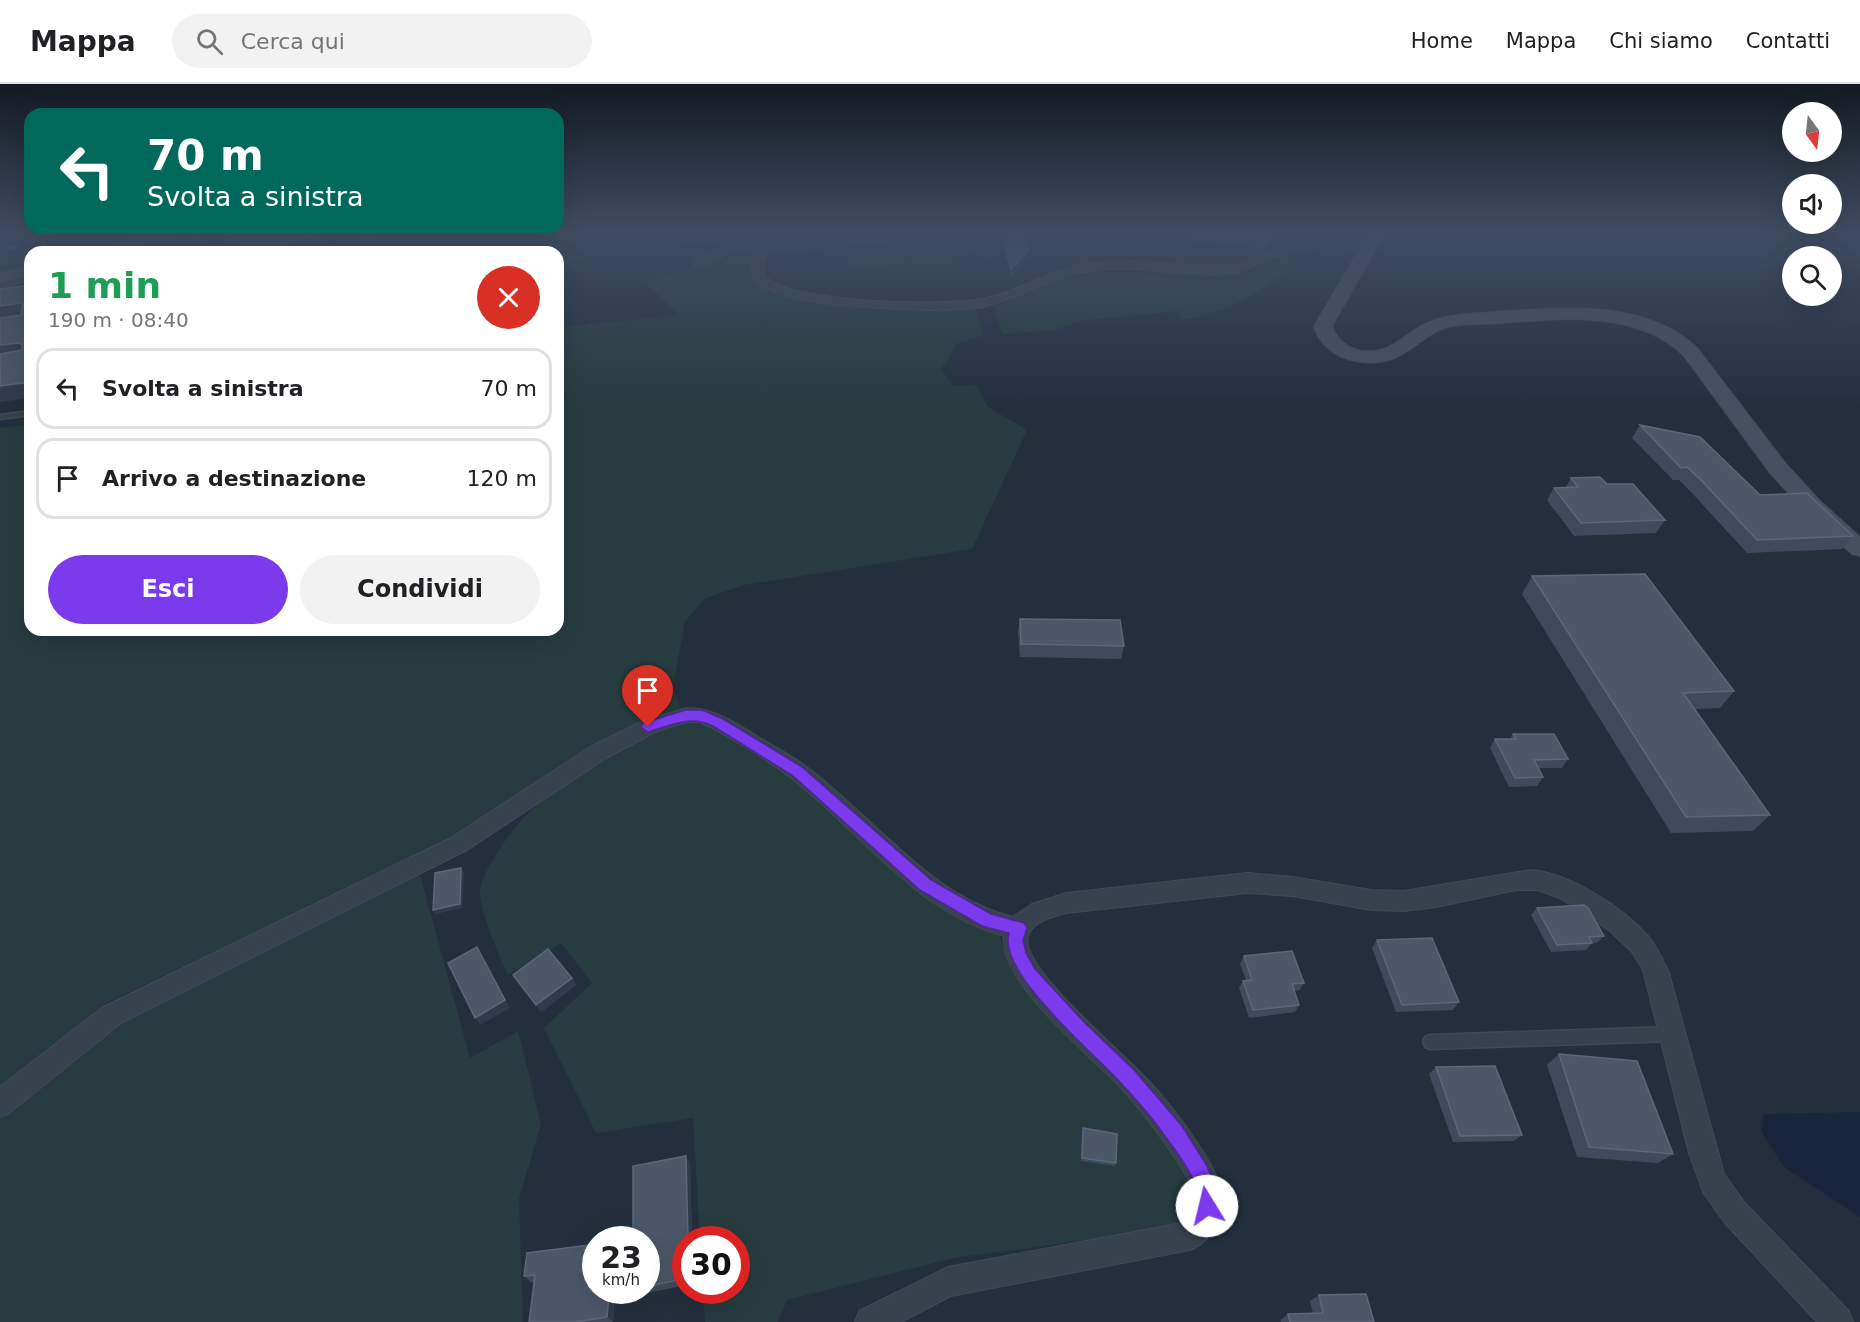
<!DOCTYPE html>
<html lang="it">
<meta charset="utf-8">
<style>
body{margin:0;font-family:"DejaVu Sans",sans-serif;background:#f2f2f2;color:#202124;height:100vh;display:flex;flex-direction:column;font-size:22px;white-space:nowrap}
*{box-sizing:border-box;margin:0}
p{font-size:20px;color:#757577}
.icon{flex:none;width:33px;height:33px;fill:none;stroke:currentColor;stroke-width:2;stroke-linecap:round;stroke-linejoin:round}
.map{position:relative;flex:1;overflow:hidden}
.side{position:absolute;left:24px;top:162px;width:540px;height:390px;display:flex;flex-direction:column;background:#fff;border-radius:18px;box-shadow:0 6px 24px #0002}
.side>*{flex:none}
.banner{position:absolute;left:24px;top:24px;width:540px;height:126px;border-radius:18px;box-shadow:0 6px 24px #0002;background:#00695c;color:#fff;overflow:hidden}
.needle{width:39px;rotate:165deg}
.fabs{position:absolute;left:1782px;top:18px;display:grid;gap:12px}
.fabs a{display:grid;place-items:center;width:60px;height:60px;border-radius:50%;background:#fff;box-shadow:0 6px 24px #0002;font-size:30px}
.speed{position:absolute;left:582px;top:1142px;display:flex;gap:12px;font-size:30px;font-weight:700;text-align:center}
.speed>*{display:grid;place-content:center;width:78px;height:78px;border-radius:50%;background:#fff;box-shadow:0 6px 24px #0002;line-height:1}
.speed small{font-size:15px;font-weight:400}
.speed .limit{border:9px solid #d22;background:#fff;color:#111}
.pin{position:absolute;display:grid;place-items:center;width:51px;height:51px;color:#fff;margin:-62px -26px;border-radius:50% 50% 50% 0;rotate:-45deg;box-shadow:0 0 6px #0007}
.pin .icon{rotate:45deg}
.me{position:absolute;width:66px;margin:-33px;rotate:351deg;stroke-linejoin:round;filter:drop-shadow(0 0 4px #0008)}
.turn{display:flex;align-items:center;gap:21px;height:126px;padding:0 24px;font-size:27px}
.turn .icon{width:78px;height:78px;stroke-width:2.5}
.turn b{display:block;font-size:42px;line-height:51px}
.round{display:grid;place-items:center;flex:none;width:63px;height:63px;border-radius:32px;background:#f2f2f2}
.summary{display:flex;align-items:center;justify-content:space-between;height:102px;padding:0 24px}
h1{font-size:36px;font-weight:600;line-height:45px;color:#1e9e55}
.cta{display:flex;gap:12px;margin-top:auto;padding:12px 24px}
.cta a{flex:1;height:69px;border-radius:36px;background:#7c3aed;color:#fff;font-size:24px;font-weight:600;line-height:69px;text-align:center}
.cta a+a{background:#f2f2f2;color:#202124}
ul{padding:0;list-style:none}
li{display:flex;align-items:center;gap:18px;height:81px;margin:0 12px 9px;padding:0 12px;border:3px solid #e0e0e0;border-radius:18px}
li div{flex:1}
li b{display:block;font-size:22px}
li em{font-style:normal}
header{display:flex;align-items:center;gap:36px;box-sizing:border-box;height:84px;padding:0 30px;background:#fff;border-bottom:2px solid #e0e0e0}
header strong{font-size:28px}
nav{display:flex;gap:33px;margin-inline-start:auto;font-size:21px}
.search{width:420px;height:54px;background:#f2f2f2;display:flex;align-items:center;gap:15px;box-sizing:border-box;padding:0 21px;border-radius:33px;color:#757577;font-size:22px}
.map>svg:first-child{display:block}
.green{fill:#263c3f}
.water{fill:#17263c}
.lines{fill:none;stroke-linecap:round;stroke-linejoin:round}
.lane-casing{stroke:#414a57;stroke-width:3}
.street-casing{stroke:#414a57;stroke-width:2}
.secondary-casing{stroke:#414a57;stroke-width:2}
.lane{fill:#38414e;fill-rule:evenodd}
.street{fill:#38414e;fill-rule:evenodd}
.secondary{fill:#465061;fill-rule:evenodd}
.rail-casing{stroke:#5a6575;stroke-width:4.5}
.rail{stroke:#1d2633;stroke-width:3;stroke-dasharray:9;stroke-linecap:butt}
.wall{fill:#3f4b5c}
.shaded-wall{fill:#2f3b4b}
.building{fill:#4b5868;stroke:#5c6777;stroke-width:1.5}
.route{fill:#7c3aed;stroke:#51269a;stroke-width:1.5}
</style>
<header>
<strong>Mappa</strong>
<div class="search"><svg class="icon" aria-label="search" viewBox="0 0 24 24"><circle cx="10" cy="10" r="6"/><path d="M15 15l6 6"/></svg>Cerca qui</div>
<nav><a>Home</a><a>Mappa</a><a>Chi siamo</a><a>Contatti</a></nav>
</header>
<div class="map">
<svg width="1860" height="1238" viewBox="0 0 1860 1238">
<rect width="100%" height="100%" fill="#242f3e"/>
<path class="green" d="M0,149H50L0,163Z
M67,149H152L85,168H30V182L0,189V171Z
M407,149H514L517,153L555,162L532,168H349L372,158Z
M653,149H699L721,159L659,164L654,159L662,157Z
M718,149L752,152L785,149H859C833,159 774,161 745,158C736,157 726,153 718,149Z
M898,149H965L973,157L982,155L994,171L992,174L964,168L970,161L960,155L910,153Z
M749,170L752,177L750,191L768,207L844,222L880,227L976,225L984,251L958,259L941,285L954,302L976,301L988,323L1027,346L972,465L744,501L706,514L685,537L673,603L680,623L649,636L484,740L106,919L0,1007V344L30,340V546H558V243L679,231L645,198Z
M853,170L904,171V180L848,181Z
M911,171H951L952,180H911Z
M1282,176L1288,187C1259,208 1216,235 1179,235L1180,227L1085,236L1052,246L1003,250L993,223L1055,197L1069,194L1120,188L1159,193L1235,198L1252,192L1262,181Z
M687,636H700L710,642L789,690L971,837L999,851L1011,884L1068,953L1121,1001L1160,1047L1192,1100L1193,1123L1187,1139L1169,1145L954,1174L787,1216L778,1238H705L703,1206H736V1155H700L693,1034L596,1049L544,944L592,899L561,859L508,891C499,872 481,830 480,809C480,797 490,780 496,771C536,703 614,661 687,636Z
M419,787L470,974L518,947L541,1040L519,1115L523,1238H0V1027L116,934Z"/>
<path class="water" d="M1860,1028V1133L1784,1083L1761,1047L1764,1030Z"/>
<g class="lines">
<g class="lane-casing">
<path id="lane" d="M167,160L169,161V163L140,168H124Z
M30,192V196L0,203V199Z
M30,327V331L0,335V331Z
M1672,943L1677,945L1679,950L1677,955L1672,957L1430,965L1425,963L1423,958L1425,953L1430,951Z"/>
</g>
<g class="street-casing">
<path id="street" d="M168,149H179L171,168H159Z
M192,149H203L199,168H187Z
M370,149H385L341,168H324Z
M544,149H559L563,152L557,155Z
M703,149C716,148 728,150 736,160L847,156L866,149H878L874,153L952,159V163L948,164L902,163L863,158L847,162L768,166L764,181V191C787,220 944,222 982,215C1018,208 1049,186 1086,180C1132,174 1180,182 1227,182L1238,181L1270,167L1307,159L1251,152L1246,149H1276L1369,160L1375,163C1364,172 1340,160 1326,162C1311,165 1292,167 1277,172C1259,178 1246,189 1226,190C1176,192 1126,178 1076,190C1043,197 1015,216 982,223C944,230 778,226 755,196C748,187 753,177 756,166L735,167L702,182H694V176L726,163Z
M686,624C714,624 734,638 757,652C772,662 789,670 804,681C873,731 927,811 1013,833L1032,820L1066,809L1248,789L1293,793L1371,806L1404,807L1531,786C1569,789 1623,823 1648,852C1657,863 1663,876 1669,889L1724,1090L1744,1118L1849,1227L1853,1238H1817L1724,1138L1703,1108L1689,1069L1643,886L1632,868L1610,847L1562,815L1538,806H1516L1436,823L1404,827L1371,826L1293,812L1248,809L1066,829C1054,833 1032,837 1028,852C1018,882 1123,969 1145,993C1164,1013 1181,1035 1196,1057C1213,1082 1229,1107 1217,1137C1211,1151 1204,1161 1190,1166L951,1212L901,1238H855L859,1227L948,1183L1182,1139C1186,1135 1191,1130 1193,1124C1199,1107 1186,1092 1178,1078C1160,1051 1141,1025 1119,1002C1088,969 999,899 1004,852C915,828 860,747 790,693C766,675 727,650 700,638H686L655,648L606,674L467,766L121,939L9,1029L0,1033V1003L103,923L451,754L592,662L641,638Z"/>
</g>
<g class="secondary-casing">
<path id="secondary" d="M150,149H173L171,152L118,168H93L95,165Z
M1369,149H1385L1332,242C1338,259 1353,268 1371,267C1395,267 1410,244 1432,237C1452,229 1474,230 1496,228C1560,224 1647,214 1698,265L1786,380L1819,416L1860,453V472L1852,470L1804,426L1770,389L1684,272C1639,226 1561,234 1502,239C1485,240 1466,239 1448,243C1428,248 1415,265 1397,273C1367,286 1324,276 1314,242Z
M30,181V191L0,199V189Z"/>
</g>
<use href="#lane" class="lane"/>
<use href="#street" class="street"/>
<use href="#secondary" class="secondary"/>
<g class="rail-casing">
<path id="rail" d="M0,167L55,149"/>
</g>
<use href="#rail" class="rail"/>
</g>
<path class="wall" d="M217,149H339L291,168H250L219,152Z
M1128,149H1267L1269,157L1267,165Z
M1004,155L1027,173L1011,193L1004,163Z
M1640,341L1760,411L1853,452L1842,465L1747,469L1693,410L1679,396H1673L1632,354Z
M1571,394L1607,400L1665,436L1656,449L1574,452L1547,416L1554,404L1566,403Z
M1532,492L1734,607L1720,624L1695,625L1770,731L1753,747L1671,749L1522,510Z
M1020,535L1124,562L1121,575L1020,573L1018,548Z
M1513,650L1568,675L1562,684H1538L1543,693L1537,702L1509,703L1490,664L1495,655H1510Z
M1537,824L1604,852L1597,859H1592L1586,866L1551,868L1531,831Z
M1377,856L1459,918L1453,926L1396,928L1372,864Z
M1244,872L1304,899L1300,906L1294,907L1299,921L1295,928L1249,934L1239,904L1243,897L1246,896L1240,880Z
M513,891L572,894L576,901L541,928Z
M1559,970L1673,1070L1658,1079L1577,1073L1547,981Z
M1436,983L1522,1051L1514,1057L1453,1058L1429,990Z
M1083,1044L1116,1079L1115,1082L1081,1077L1082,1048Z
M690,1079L692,1155H686V1201L614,1216L613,1238H529L534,1198H531L524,1192L527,1169L596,1206H646V1155L633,1154Z
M1319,1211L1374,1238H1281L1280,1236L1288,1230L1313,1229L1310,1217Z"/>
<path class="shaded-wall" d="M317,149H339L291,168H268Z
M1028,166L1027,173L1011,193V185Z
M20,219L30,233L0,237V222Z
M20,259L30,273L0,277V261Z
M30,298V314L0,318V302Z
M461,784L464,788L462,824L436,830L433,826Z
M477,863L482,871L510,924L480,941L475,934Z
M572,894L576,901L541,928L536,921Z
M686,1072L690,1079L692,1155H688Z
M609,1211L614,1216L613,1238L607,1233Z"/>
<path class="building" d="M224,149H317L268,168H262Z
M1007,149H1025L1028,166L1011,185L1004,155Z
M1192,149H1270L1269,157Z
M30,201V298L0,302V270L22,266V261L20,259L0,261V234L21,231L23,221L20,219L0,222V205Z
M1640,341L1700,353L1760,411L1807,409L1853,452L1757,456L1702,397L1687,383L1681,384Z
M1600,393L1607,400H1633L1665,436L1581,439L1554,404L1578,403L1571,394Z
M1645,490L1734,607L1683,609L1770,731L1686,733L1532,492Z
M1020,535L1120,536L1124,562L1021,560Z
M1513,650H1554L1568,675L1534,676L1543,693L1515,694L1495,655H1516Z
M461,784L460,820L433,826L435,789Z
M1584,821L1588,824L1604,852L1589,853L1592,859L1557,861L1537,824Z
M1432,854L1459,918L1402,921L1377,856Z
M477,863L505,916L475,934L448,879Z
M548,865L572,894L536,921L513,891Z
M1292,867L1304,899L1292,900L1299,921L1253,926L1243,897L1252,896L1244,872Z
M1559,970L1637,977L1673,1070L1589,1063Z
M1495,982L1522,1051L1460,1052L1436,983Z
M1083,1044L1117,1050L1116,1079L1082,1074Z
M686,1072L688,1155H686V1194L646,1203V1155H629L633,1154V1082Z
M596,1160V1206H631L609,1211L607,1233L576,1238H529L535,1191L524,1192L527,1169Z
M1366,1210L1374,1238H1290L1288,1230L1323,1229L1319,1211Z"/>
<linearGradient id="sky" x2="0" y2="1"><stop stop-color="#141a22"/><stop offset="0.46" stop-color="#3f4d63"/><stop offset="1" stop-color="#3f4d63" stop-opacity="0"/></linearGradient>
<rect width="1860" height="322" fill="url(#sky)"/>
<path class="route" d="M686,626H702L723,635L802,683L931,796L991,830L1024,839L1027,844L1023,856L1026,869L1035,885L1085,939L1134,986L1182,1042L1207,1082L1218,1110L1214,1129L1207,1132L1200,1129C1197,1122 1200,1115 1198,1107C1192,1089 1179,1071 1168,1056C1154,1036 1138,1017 1121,999C1095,970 997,889 1009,849L982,842L920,806L792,691L713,642C689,631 672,641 648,648L641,643L643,639Z"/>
</svg>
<div class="fabs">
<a><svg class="needle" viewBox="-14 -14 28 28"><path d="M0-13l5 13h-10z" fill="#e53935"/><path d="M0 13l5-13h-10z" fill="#757577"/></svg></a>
<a><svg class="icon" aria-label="sound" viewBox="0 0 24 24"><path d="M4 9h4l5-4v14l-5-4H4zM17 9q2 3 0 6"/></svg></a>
<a><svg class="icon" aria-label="search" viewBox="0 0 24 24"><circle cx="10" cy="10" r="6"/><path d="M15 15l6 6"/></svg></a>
</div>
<div class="speed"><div>23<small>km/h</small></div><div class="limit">30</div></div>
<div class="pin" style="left:648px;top:643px;background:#d93025"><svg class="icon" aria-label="arrive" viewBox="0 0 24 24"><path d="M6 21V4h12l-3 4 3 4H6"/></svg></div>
<svg class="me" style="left:1207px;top:1122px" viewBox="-20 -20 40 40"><circle r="19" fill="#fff"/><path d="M0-13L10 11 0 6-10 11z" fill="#7c3aed"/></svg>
<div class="banner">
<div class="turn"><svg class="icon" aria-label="left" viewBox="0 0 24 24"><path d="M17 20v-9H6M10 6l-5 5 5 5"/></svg><div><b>70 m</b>Svolta a sinistra</div></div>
</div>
<section class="side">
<div class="summary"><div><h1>1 min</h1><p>190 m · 08:40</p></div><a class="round" style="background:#d93025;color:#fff"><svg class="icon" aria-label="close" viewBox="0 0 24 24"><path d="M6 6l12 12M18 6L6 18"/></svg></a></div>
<ul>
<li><svg class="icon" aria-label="left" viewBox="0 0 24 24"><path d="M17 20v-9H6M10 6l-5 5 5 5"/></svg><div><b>Svolta a sinistra</b></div><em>70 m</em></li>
<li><svg class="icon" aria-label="arrive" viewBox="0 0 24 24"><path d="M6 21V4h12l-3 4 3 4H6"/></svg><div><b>Arrivo a destinazione</b></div><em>120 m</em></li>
</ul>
<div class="cta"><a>Esci</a><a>Condividi</a></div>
</section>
</div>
